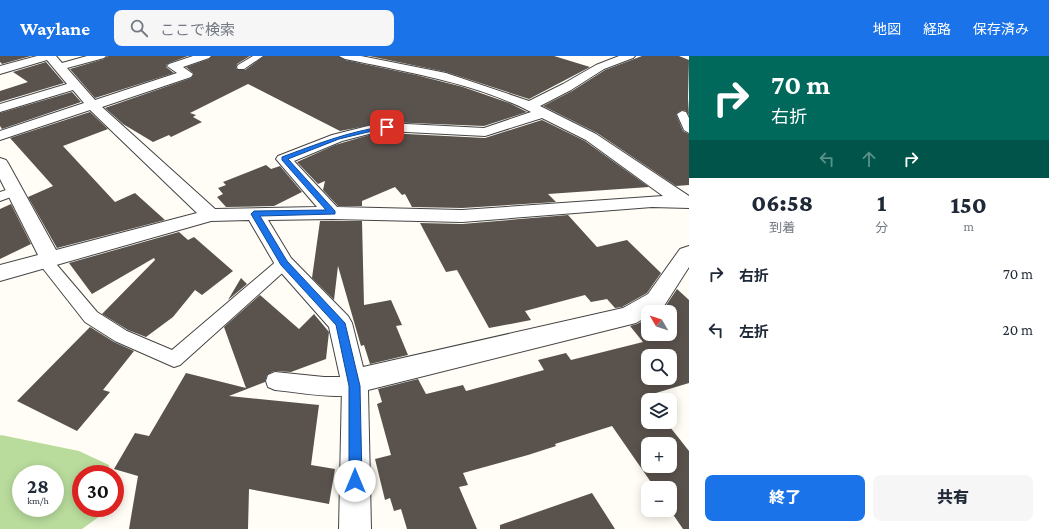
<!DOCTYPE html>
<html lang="ja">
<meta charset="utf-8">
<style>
body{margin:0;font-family:"Crimson Pro","Noto Sans JP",serif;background:#f6f6f7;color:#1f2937;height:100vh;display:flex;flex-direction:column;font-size:15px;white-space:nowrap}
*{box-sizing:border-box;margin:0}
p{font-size:13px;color:#747a83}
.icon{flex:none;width:22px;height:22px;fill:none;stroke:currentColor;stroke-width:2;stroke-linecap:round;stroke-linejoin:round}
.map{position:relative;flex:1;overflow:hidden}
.details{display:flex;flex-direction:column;background:#fff;width:360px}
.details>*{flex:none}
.hud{background:#00695c;color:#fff;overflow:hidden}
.needle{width:26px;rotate:309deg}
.fabs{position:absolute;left:641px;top:249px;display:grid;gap:8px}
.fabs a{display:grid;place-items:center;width:36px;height:36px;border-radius:8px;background:#fff;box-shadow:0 2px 10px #0003;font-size:20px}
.speed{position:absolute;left:12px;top:409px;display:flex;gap:8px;font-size:20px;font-weight:700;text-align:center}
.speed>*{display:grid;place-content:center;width:52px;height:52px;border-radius:50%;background:#fff;box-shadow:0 2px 10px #0003;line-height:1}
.speed small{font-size:10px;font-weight:400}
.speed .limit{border:6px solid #d22;background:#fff;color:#111}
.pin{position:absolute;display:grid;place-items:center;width:34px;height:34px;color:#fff;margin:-17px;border-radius:8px;box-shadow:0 2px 6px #0006}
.me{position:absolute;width:44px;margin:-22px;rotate:0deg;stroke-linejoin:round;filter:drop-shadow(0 0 3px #0008)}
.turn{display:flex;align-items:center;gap:14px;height:84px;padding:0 16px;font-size:18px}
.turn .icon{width:52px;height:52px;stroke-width:2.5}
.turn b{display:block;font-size:28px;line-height:34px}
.lanes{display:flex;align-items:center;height:38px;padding:0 16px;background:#0003;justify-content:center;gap:20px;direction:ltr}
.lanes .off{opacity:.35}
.eta{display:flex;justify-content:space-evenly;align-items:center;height:68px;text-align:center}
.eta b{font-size:24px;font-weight:800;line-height:28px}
.action{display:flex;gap:8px;margin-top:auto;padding:8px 16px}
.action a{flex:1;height:46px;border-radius:8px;background:#1a73e8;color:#fff;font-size:16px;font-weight:800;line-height:46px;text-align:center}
.action a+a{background:#f6f6f7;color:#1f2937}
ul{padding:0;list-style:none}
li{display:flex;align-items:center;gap:12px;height:56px;padding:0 16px}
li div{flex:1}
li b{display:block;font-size:15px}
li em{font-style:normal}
header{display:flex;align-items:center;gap:24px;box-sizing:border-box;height:56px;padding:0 20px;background:#1a73e8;color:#fff}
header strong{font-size:19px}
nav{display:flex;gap:22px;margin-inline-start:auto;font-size:14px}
.search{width:280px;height:36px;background:#f6f6f7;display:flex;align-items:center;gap:10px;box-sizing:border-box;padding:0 14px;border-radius:8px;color:#747a83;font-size:15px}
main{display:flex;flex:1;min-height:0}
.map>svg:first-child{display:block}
.forest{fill:#b9dc9c;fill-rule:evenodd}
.building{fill:#5a524d;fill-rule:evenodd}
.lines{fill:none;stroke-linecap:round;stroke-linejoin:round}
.lane-casing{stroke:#444;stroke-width:2}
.street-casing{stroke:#444;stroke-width:2}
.lane{fill:#fff;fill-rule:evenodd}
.street{fill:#fff;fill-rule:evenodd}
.route{fill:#1a73e8;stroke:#114b97}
</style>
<header>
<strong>Waylane</strong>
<div class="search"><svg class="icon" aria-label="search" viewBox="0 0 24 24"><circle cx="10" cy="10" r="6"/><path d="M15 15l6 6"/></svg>ここで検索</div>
<nav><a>地図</a><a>経路</a><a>保存済み</a></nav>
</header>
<main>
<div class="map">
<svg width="689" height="473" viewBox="0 0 689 473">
<rect width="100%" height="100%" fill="#fffdf5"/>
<path class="forest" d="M1,379L79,395L109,409V418H81V452H111L82,473H0V380ZM21,418H55V452H21Z"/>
<path class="building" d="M0,0H31L2,8L0,6Z
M108,0H188L169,7L166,9V11L174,17L95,42L70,13L104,3Z
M212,0H250L237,8L236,12L238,14H245L264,0H338L345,4L416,19L463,31L509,47L527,56L484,70L387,66L340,75L248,28L190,57L196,59L193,61L202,66L171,81L169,79L153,86L123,68L105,52L191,22L194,18L186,11L209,3Z
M369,0H554L590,11L529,43L446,16Z
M642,0H679L689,4L688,42L689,59L686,55L682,54L676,58L683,75L689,78V129L676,130L597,77L543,50L572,35L605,14Z
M46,6L64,27L0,46V35L28,26L13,16Z
M72,36L81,46L2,73L0,70V57Z
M90,56L108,73L63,90L115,146L135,137L165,164L57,192L28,141L53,130L10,82Z
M542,64L585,85L649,131L548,138L556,146L462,152L412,151L405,138L402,139L395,131L362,145V150H338L323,134L325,125L318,128L297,106L335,89L369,79L387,77L485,82Z
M266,109L271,113L280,110L302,136L274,150L226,151L217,141L223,138L218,132L226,129L223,126Z
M11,148L31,188L0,203V153Z
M568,159L597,191L627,184L661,217L647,237L622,251L615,252L607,243L591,246L585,239L525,255L531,264L489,272L457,214L446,216L420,167L462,168Z
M320,165H362L364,249L391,244L402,269L396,270L408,299L370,308L364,289L361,290L338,210L334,244L312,222Z
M179,176L188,184L194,181L233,215L202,239L195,234L173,261L146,281L128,274L102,258L155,204L154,202L92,238L69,207Z
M241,222L247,228L228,244Z
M677,233L689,244V327L646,340L649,344H648V366H666L689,395V473H683L670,454V432H655L612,370L555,388L556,390L528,399L463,417L468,429L459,431L477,473H407L401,453L394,455L390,442L385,444L375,403L391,399L377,348L382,346L378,333L418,323L426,338L463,329L466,335L544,314L538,304L566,297L571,304L643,286L630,270L637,268L648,262V278H670V256H657L665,251ZM648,300H670V322H648ZM648,388H670V410H648Z
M260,239L299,273L314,258L329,276L326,303L291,316L274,315L267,319L265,326L229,340L319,349L311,409L335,413L329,448L249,433L248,473H129L138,420L114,413L135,377L149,380L186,317L246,332L224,271Z
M90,271L114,286L134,295L103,334L110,336L77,375L17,345Z
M592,437L615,473H500V469Z"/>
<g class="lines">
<g class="lane-casing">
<path id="lane" d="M253,0H263L244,13H238L237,11L238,9Z
M682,55L686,56L689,62V77L684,74L677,58Z
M15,131L19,132L21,135L19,138L0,145V136Z
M46,200L51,202L97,256L127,275L172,294L279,203L284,201L289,203L292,207L289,211L180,309L174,311L115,285L85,266L41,210L39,206L41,202Z
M275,316L324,321H355L362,324L365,330L362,336C341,345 298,336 275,334L268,331L266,325L268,319Z"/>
</g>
<g class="street-casing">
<path id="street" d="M37,0H56L62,7L87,0H106L104,2L67,12L95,44L177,17L167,10L169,8L193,0H211L209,2L183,11L193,18L191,21L102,51L215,153L317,151L276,103L278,100L332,79L368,70L387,67L484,72L531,56C475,27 407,16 345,3L339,0H361L446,17L529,45L563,28L596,9L619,0H635L633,2L604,13L571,34L540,50L596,78L689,140V152L652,151L462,166L332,163L268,164L291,202L348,260L352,267L363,311L623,252L648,238L680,193L689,190V211L664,250L654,256H648V260L636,267L368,334L371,473H339L342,330L329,271L277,212L249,164L211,165L0,225V209L38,199L0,123V102L6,104L8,107L56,194L197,157L90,54L0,84V75L84,47L73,34L0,56V48L67,28L47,4L0,18V10ZM542,62L586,84L663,140L462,154L337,151L294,105L342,85L369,78L387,75L485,80Z"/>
</g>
<use href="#lane" class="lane"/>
<use href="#street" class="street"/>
</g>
<path class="route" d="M387,70H389V73L368,76L339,83L288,103L335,155V158L260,160L287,205L345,267L360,330L362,425L360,430L355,432L351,430L349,425V330L336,269L281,209L251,158L254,155L326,154L282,104V101C317,88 350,75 387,70Z"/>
</svg>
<div class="fabs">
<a><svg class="needle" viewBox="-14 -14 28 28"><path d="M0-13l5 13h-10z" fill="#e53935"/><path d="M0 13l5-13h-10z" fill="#747a83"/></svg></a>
<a><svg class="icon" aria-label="search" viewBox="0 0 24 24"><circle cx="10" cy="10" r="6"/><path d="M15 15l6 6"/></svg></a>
<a><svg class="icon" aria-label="layers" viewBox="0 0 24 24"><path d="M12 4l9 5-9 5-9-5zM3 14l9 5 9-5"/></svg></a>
<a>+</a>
<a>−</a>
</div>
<div class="speed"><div>28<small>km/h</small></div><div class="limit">30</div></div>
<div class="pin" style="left:387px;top:71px;background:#d93025"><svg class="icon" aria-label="arrive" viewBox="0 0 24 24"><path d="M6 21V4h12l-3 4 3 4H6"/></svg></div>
<svg class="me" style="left:355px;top:425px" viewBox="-20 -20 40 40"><circle r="19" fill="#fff"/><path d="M0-13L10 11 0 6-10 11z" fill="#1a73e8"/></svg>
</div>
<section class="details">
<div class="hud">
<div class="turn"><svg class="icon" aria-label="right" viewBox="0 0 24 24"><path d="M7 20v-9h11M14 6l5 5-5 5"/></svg><div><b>70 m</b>右折</div></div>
<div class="lanes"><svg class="icon off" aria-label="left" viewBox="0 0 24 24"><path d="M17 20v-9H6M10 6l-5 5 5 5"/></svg><svg class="icon off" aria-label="ahead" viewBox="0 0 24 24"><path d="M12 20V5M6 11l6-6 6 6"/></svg><svg class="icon" aria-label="right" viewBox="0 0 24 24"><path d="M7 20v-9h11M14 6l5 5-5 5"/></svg></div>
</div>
<div class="eta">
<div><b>06:58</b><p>到着</p></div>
<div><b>1</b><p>分</p></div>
<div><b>150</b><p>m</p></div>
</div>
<ul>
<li><svg class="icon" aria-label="right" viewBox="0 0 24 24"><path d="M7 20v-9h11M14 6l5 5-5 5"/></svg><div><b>右折</b></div><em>70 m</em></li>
<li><svg class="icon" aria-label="left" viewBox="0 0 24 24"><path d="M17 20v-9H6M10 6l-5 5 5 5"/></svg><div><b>左折</b></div><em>20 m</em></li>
</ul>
<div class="action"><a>終了</a><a>共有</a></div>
</section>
</main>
